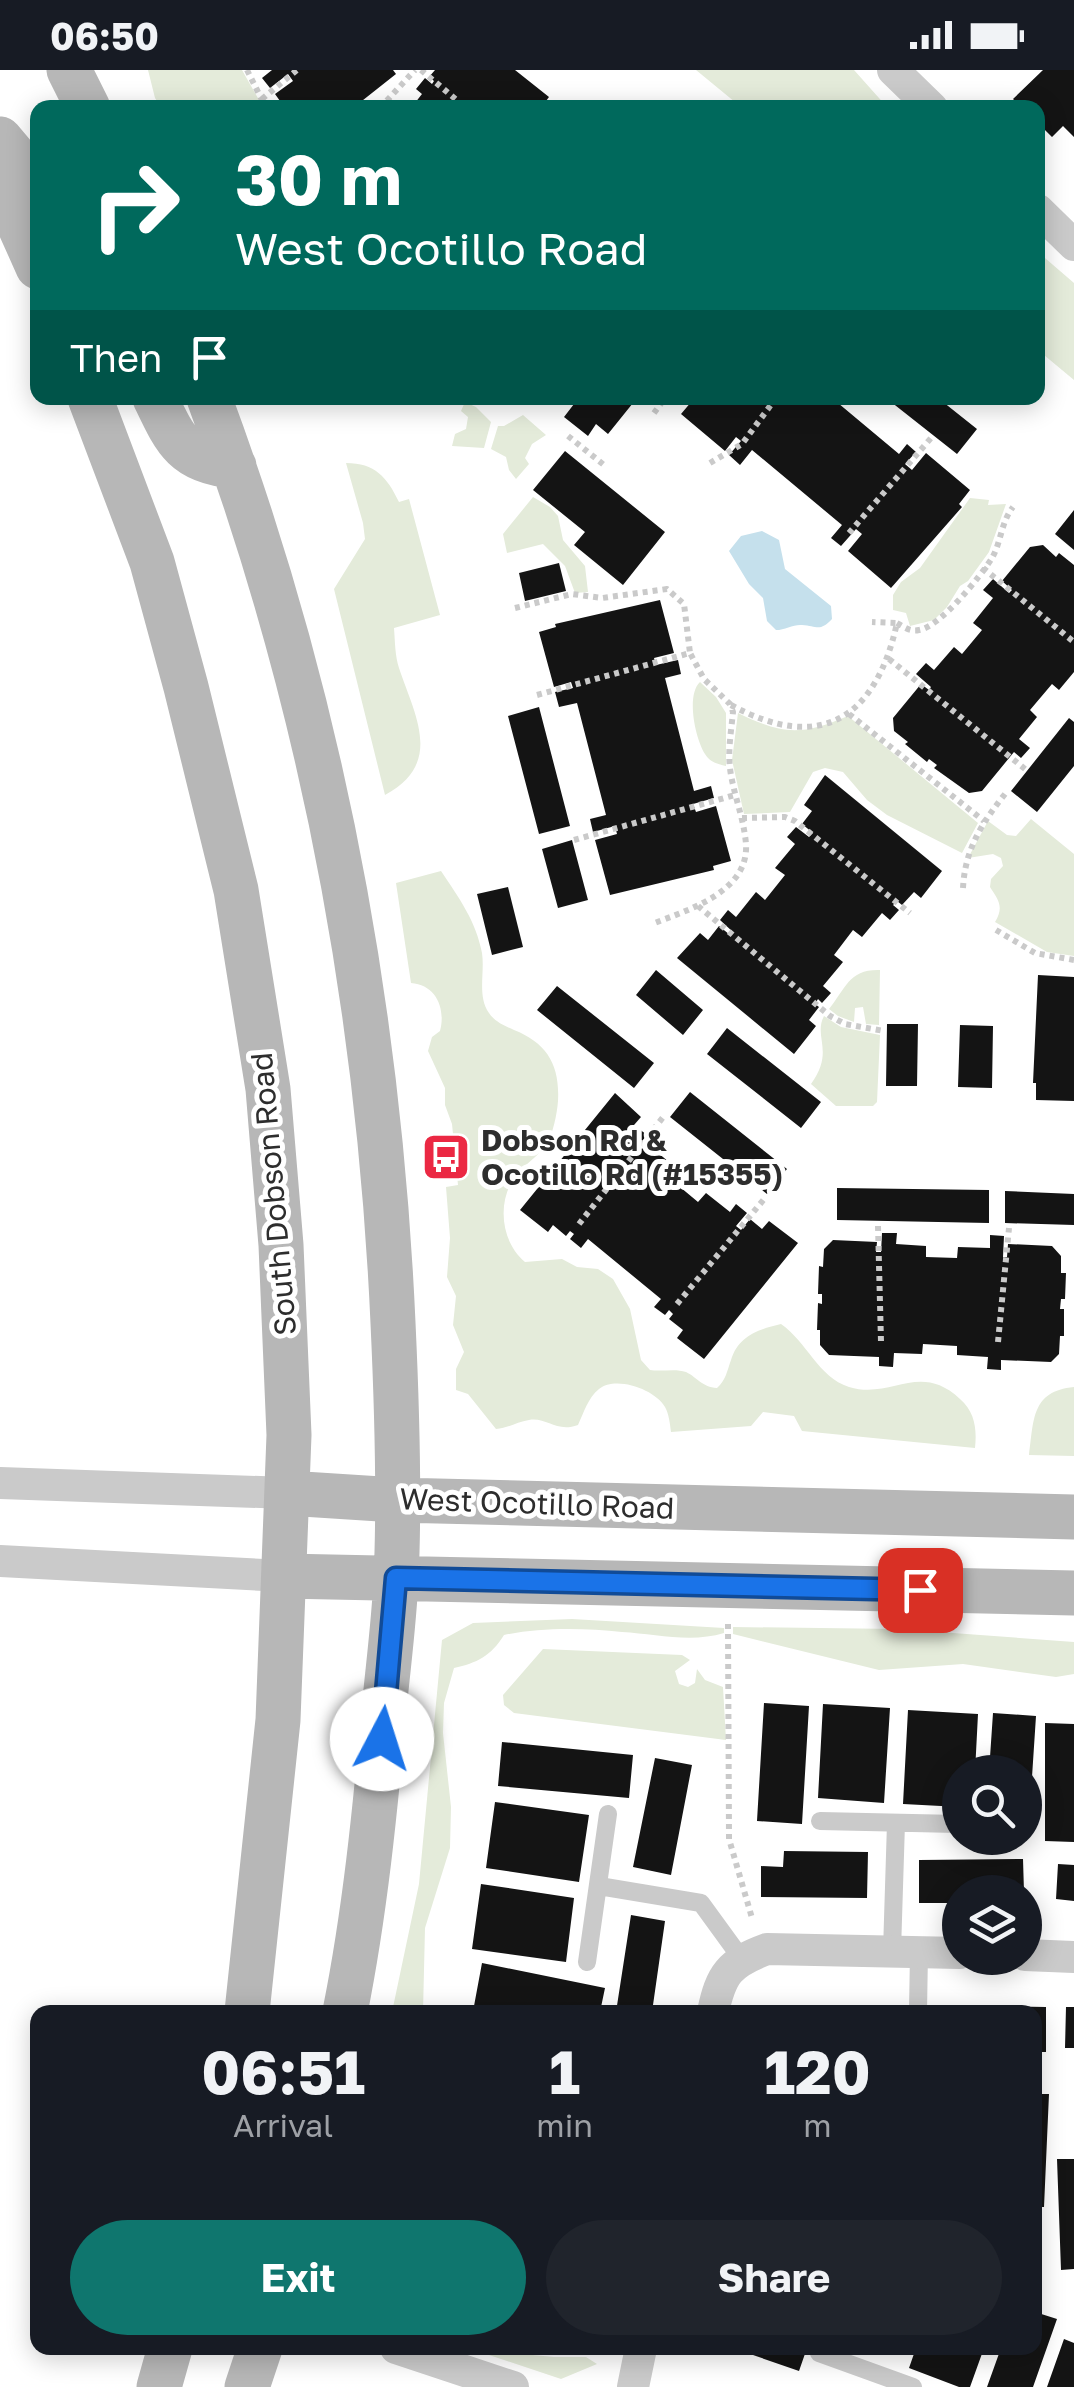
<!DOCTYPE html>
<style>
body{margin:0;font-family:"Golos Text",sans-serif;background:#20242c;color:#f1f3f6;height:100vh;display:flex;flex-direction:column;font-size:38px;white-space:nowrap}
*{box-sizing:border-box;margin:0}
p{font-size:32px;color:#9ea1a6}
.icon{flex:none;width:55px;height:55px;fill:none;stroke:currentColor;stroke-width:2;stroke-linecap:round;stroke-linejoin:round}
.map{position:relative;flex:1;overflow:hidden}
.drawer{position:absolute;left:30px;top:1935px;width:1012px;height:350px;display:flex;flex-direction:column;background:#171b24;border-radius:20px;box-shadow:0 5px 25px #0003}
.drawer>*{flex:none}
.top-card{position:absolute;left:30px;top:30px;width:1015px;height:305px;border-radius:20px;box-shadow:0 5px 25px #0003;background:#00695c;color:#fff;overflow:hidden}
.fabs{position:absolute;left:942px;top:1685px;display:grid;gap:20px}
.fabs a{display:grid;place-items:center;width:100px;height:100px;border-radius:50%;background:#171b24;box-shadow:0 5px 25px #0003;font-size:50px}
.pin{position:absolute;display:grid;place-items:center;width:85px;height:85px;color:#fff;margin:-42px;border-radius:20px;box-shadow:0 5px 15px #0006}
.me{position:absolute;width:110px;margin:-55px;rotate:5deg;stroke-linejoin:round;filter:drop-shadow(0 0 8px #0008)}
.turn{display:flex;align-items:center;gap:35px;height:210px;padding:0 40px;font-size:45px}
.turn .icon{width:130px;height:130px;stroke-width:2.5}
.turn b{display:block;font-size:70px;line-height:85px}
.then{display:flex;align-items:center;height:95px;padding:0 40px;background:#0003;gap:20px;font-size:38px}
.eta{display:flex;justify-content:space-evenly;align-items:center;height:170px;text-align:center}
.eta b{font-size:60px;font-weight:700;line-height:70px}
.action{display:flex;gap:20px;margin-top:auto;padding:20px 40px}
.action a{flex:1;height:115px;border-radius:60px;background:#0f766e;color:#fff;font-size:40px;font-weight:700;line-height:115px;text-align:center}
.action a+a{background:#20242c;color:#f1f3f6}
.status{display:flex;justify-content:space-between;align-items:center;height:70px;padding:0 50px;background:#171b24;direction:ltr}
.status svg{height:28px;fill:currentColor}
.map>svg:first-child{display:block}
.green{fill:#e4ebda}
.water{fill:#c5e0ec}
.building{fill:#141414}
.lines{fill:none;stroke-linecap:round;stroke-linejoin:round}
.path{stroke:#cacaca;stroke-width:6;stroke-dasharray:5 5;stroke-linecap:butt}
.lane{stroke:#cacaca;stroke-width:18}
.street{stroke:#cacaca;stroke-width:32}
.secondary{stroke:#b7b7b7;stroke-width:45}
.route-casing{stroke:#114b97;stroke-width:25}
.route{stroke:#1a73e8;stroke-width:18}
.labels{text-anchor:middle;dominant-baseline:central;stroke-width:10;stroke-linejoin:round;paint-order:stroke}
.poi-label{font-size:30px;font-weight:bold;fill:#2d2d2d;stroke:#fff;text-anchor:start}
.street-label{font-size:30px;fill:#2d2d2d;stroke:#fff}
</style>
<div class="status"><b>06:50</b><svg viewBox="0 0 49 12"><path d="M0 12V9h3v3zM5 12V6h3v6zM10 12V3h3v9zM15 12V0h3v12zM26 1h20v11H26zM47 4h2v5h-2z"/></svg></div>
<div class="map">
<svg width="1074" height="2317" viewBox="0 0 1074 2317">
<rect width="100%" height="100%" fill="#fff"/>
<path class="green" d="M148,0H242L263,37H161L155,28Z
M696,0H854L887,37H741Z
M1038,182L1074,213V310L1038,280Z
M465,332L476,337L491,352L484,378L452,376L455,364L466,359L468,347L461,341Z
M523,345L546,365L532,374L525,388L529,394L516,409L509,400L506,387L491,379L498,356H504Z
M346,393C375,393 387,407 399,432L409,429L440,545L394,558C395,571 395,586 399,598C415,646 444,693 385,725L334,519L365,469L363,453Z
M533,427L550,437L558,446L563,470L585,496L588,522L575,523L565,496L543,474L507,483L503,464Z
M970,428L989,430L988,435L1006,434L989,482L968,511L960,516L947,537L934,550L910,556L906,543L893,540V525L901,512L920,498Z
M700,612L716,627L726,643V696C717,694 710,692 705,684C695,668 686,625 700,612Z
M738,643C783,665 801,666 848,646L978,753L962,783L887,745L867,730L843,702L825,698L813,702L790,742L744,744L732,690Z
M1031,749L1074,784V886L1047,882L995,852C1004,837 999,831 990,817L991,809L1003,796L1001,788L993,784L968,788L988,751L1007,765L1016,766Z
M441,801C459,828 476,851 482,883C485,903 477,926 489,943C495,952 505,956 514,960C547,973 560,995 558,1031C557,1044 553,1064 546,1075C537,1088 523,1095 514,1108C497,1133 501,1172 525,1192L562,1189L577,1197L598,1199L613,1209L630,1239L641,1290L650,1300C662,1302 675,1298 686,1302C698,1308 702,1317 717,1318C726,1310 727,1301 731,1290C738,1266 759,1259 781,1254C807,1272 818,1307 849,1317C892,1330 919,1291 960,1329C975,1342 977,1359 975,1378L802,1361L794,1346L763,1342L751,1356L671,1362C670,1354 669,1344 665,1337C656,1320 616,1305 599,1319C588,1328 584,1342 578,1355C556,1363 547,1347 529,1350C517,1352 508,1358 496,1359L468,1324L456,1320V1299L464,1282L453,1255L456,1226L447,1207L450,1168L446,1117L458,1115L452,1054L445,1035V1018L428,981L432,967L440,961C446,938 436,915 411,913L396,813Z
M880,900L879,955L866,954L863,937L855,938L854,952L838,946L829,939C846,918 849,899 880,900Z
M824,946L841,957L880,965L877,1032L873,1036H836L811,1014C835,981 813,967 824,946Z
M1074,1317V1386L1029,1385C1034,1350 1031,1321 1074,1317Z
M572,1549L724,1558V1563C692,1573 655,1564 622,1562C585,1558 541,1557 504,1565C491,1586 477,1593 454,1598L444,1633L443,1663L451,1737L450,1778L425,1858L423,1942H392L419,1814L442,1570L473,1553Z
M733,1557L898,1559L1074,1572V1604L1056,1607L963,1594L879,1600L733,1564Z
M543,1579L682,1585L690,1590L675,1601L679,1614L688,1617L695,1613L697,1599L705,1610L723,1617L726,1670L514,1643L504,1635L503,1625Z
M468,2278H509L522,2284L554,2287H586L597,2294L561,2309Z"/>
<path class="water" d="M762,461L779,470L785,499L831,536L832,549C820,562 817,556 802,555C794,554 785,560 776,560L767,551L763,528L749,514L729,481L741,466Z"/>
<path class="building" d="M272,0H393L396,4L353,38H285L275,24L293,11L288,4L270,18L262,8Z
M435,0H515L549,27L546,31L554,38H411L422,24L416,19L425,8L432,14L434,11L429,7Z
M1043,0H1074V67L1063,56L1052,67L1038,53V38H1022L1013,29Z
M567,328H637L608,364L596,354L588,366L564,347L574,334Z
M688,328H832L899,384L907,374L916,382L905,394L912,400L926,383L970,420L959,434L962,437L891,518L848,481L862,464L856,459L841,476L831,468L842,455L752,380L740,395L729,385L741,371L736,367L725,381L681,344L692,331Z
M886,328H938L977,359L957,384Z
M565,381L665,462L623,515L574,475L585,462L533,420Z
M1074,440V480L1055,464Z
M1043,475L1056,487L1059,483L1074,495V602L1059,620L1052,614L1030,640L1037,647L1019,669L1030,678L1021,688L1014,682L982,721L969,723L934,698L937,695L929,689L927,692L905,674L908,672L894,661L893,648L921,614L929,620L931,617L916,604L926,593L934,600L954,577L962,584L982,560L973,553L993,528L983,520L993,509L1009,523L1012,520L1002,511L1030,477Z
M559,493L566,521L525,531L519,503Z
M660,530L674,583L654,588L656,595L678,590L681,604L665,608L694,721L711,716L714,728L693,734L696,742L716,736L731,791L713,796L714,800L610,825L595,770L617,764L615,756L593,762L590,749L606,745L577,633L559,637L555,622L573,618L571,612L554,617L539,562L556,557L555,554Z
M539,637L570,756L539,764L508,646Z
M1069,648L1074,652V696L1037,742L1011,721Z
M825,705L942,801L921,828L914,822L902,835L897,831L893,835L899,840L890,850L882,843L862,867L853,860L834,885L843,892L823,916L831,923L822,933L818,929L815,934L819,937L809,950L816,956L794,984L677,888L700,863L708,870L719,856L730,865L733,862L720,850L728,840L736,847L756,822L765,830L785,805L775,798L795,774L787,767L796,757L809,767L813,763L802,754L812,741L804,735Z
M572,770L588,830L558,838L542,779Z
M508,817L523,877L492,885L477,824Z
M656,900L703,940L683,965L636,925Z
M1038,905L1074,907V1031L1036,1030V1013H1033Z
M557,916L654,993L634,1018L537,940Z
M887,954H918L917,1016H886Z
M960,955L993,956L992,1018L958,1017Z
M727,958L821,1032L801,1058L707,984Z
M690,1022L787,1099L767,1124L670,1047Z
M615,1023L641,1047L634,1055L647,1065L638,1076L642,1079L653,1066L663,1074L657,1082L682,1103L674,1112L698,1132L706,1123L730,1142L736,1134L747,1143L736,1156L741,1160L750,1149L762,1159L769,1151L798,1173L704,1289L677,1268L683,1260L669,1249L673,1244L669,1240L665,1245L654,1237L661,1229L588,1169L581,1178L570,1169L574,1164L570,1161L566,1166L553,1155L548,1162L520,1140Z
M837,1118L989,1120V1153L837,1150Z
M1005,1121L1074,1124V1155L1005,1153Z
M882,1163H897L896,1174L926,1176V1187L957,1188L958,1177L990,1178V1165L1004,1166L1003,1187H1007L1008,1174L1052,1176L1061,1186V1203H1066L1065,1229H1061L1060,1239H1064V1266H1060L1059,1284L1051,1292L1001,1290V1300L987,1299L988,1287L957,1285V1276L923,1274L922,1284L894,1283L893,1297L879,1296V1287L829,1285L820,1275V1260H817L818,1233L822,1234V1224H818L819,1196L823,1197L824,1179L833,1170L877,1172L876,1182H881Z
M764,1633L809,1636L802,1754L757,1751Z
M823,1634L890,1638L884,1733L818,1728Z
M908,1640L978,1644L975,1702H960V1737L903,1734Z
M993,1643L1036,1646L1028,1768H1025V1702H989Z
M1045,1653L1074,1654V1772L1045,1771Z
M502,1672L633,1685L629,1728L498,1716Z
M655,1688L692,1695L671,1805L633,1797Z
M495,1732L589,1745L579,1812L486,1798Z
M784,1781L868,1782L867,1828L761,1827V1796L783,1797Z
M1023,1789L1024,1822H960V1833H919V1790Z
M1058,1794L1074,1795V1831L1056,1829Z
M481,1814L574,1828L566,1892L472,1879Z
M631,1845L665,1851L652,1942H616Z
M482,1893L605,1918L600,1942H507L474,1936Z
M783,1935L890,1938L889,1942H783Z
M941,1935L1046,1937V1982H1035V1942H940Z
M1066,1937H1074V1978H1065Z
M1035,2024H1049L1044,2137H1035Z
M1057,2089H1074V2199L1061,2200Z
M1035,2242L1057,2249L1033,2317H987L1001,2278H1035Z
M1064,2269L1074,2273V2317H1047Z
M755,2278H807L799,2301L753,2285Z
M916,2278H984L970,2317H959L909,2298Z"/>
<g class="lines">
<path class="path" d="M247,0L266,38
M421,0L466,38
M262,29L297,0
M380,38L415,0
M654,343L665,328
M568,366L604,395
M710,393L742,374L776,328
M849,463L931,368
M983,498L1074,572
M515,538L572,524L602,528L667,519L684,534L690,583
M897,553C904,557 910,562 919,560C940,557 980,507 992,488C1001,473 1001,452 1013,437
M889,589L1025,699
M537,625L690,583L704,609L730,634L733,642C731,663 727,684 731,705C735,728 744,750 746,774C749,822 688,840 652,854
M731,635C821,684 876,648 897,553L872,552
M849,644L984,751
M742,748L785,747L795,751L910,843
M574,770L735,725
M963,818C965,779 982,753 1005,724
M698,836L830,946L845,954L884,961
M996,860L1035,883L1074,890
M579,1154L664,1046
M878,1156L881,1272
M677,1234L765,1128
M998,1272L1009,1158
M728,1554L729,1769L752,1848"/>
<path class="lane" d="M820,1751L958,1754
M599,1816L701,1833L741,1888
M892,1881L896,1753
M587,1892L608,1744
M918,1942L919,1882
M819,2283L913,2317"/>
<path class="street" d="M893,0L932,38
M1038,140L1074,175
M0,1413L287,1423
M0,1491L284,1506
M1025,1885L1074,1887
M713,1942C721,1904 729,1893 767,1879L960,1883
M396,2278L513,2317
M633,2317L641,2278"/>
<path class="secondary" d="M69,0L88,38
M0,69L38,114
M0,112L38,197
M90,328L152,492L186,617L236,820L268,1019L281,1175L289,1365L278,1650L247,1942
M155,328C175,370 184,392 234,396
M209,328C320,625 379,937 393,1253C397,1338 400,1424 396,1509C394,1553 388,1597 384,1640C375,1742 365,1842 345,1942
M287,1423L396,1430L1074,1447
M284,1506L1074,1523
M159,2317L170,2278
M247,2317L260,2278"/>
</g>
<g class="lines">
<g class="route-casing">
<path id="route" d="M382,1669L396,1508L920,1520"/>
</g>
<use href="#route" class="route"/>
</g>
<defs>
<g id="bus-square" transform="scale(2.5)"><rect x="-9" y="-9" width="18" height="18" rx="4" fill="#eb2843" stroke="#fff"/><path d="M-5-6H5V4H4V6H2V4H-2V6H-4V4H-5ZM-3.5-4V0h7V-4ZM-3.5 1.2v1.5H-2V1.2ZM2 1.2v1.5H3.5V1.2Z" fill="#fff"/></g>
</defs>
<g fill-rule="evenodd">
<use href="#bus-square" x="446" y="1087"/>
</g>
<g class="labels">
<g class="poi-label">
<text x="481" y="1070">Dobson Rd &amp;<tspan x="481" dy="34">Ocotillo Rd (#15355)</tspan></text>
</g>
<g class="street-label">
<text transform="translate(273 1124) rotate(-95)">South Dobson Road</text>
<text transform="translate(537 1433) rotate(2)">West Ocotillo Road</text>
</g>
</g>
</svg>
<div class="fabs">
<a><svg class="icon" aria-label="search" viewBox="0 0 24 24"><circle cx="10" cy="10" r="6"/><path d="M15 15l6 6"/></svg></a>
<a><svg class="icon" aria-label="layers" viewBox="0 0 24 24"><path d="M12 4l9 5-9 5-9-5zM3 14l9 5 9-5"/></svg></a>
</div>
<div class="pin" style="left:920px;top:1520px;background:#d93025"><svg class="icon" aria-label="arrive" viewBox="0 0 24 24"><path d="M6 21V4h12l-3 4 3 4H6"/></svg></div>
<svg class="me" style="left:382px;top:1669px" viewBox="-20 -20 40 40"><circle r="19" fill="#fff"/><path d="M0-13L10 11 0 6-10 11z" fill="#1a73e8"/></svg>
<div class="top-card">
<div class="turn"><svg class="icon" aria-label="right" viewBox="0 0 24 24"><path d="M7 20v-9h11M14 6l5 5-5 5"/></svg><div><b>30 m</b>West Ocotillo Road</div></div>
<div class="then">Then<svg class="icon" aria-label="arrive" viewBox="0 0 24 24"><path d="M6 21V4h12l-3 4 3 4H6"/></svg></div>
</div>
<section class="drawer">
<div class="eta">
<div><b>06:51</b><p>Arrival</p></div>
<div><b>1</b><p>min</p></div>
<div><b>120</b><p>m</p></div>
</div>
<div class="action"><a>Exit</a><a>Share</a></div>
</section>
</div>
